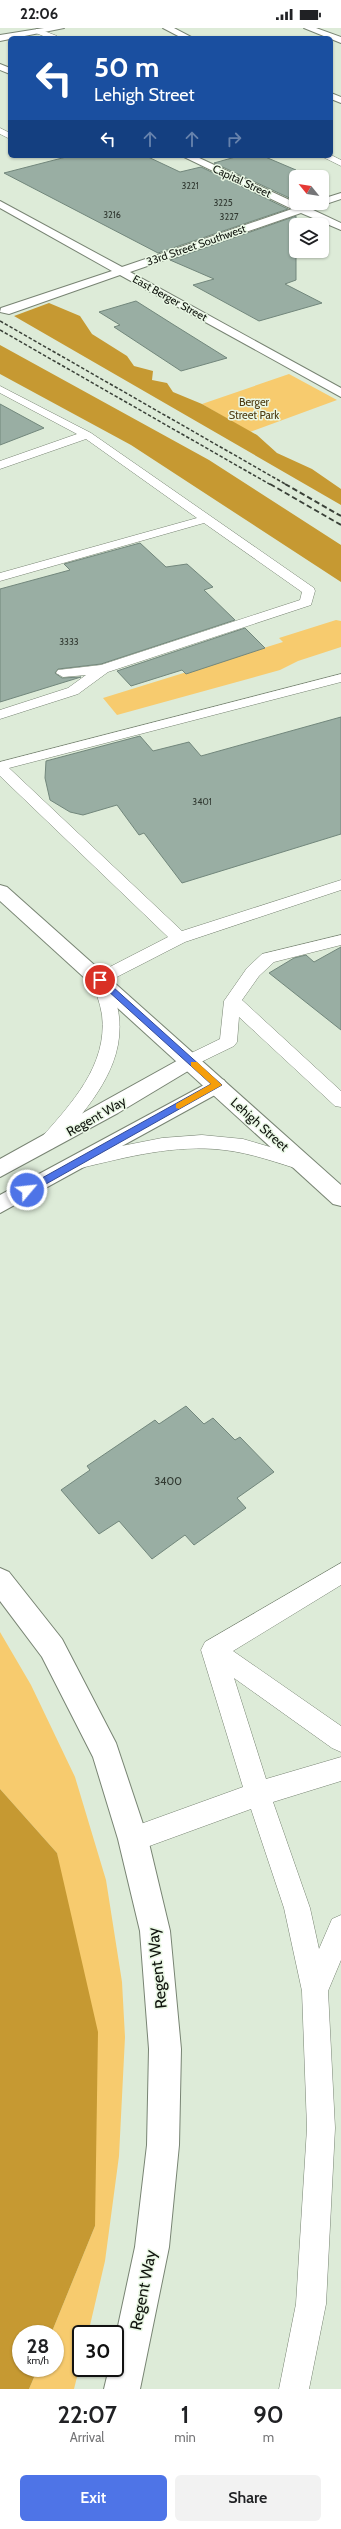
<!DOCTYPE html>
<style>
body{margin:0;font-family:Cabin,sans-serif;background:#f2f2f2;color:#202124;height:100vh;display:flex;flex-direction:column;font-size:15px;white-space:nowrap}
*{box-sizing:border-box;margin:0}
p{font-size:13px;color:#757577}
.icon{flex:none;width:22px;height:22px;fill:none;stroke:currentColor;stroke-width:2;stroke-linecap:round;stroke-linejoin:round}
.map{position:relative;height:2361px;overflow:hidden}
.sheet{display:flex;flex-direction:column;background:#fff;flex:1}
.sheet>*{flex:none}
.guide{position:absolute;left:8px;top:8px;width:325px;height:122px;border-radius:6px;box-shadow:0 1px 3px #0004;background:#1a4fa0;color:#fff;overflow:hidden}
.needle{width:26px;rotate:300deg}
.controls{position:absolute;left:289px;top:142px;display:grid;gap:8px}
.controls a{display:grid;place-items:center;width:40px;height:40px;border-radius:6px;background:#fff;box-shadow:0 1px 3px #0004;font-size:20px}
.speed{position:absolute;left:12px;top:2297px;display:flex;gap:8px;font-size:20px;font-weight:700;text-align:center}
.speed>*{display:grid;place-content:center;width:52px;height:52px;border-radius:50%;background:#fff;box-shadow:0 1px 3px #0004;line-height:1}
.speed small{font-size:10px;font-weight:400}
.speed .limit{border:2px solid #111;border-radius:6px;background:#fff;color:#111}
.pin{position:absolute;display:grid;place-items:center;width:34px;height:34px;color:#fff;margin:-17px;border:2px solid #fff;border-radius:50%;box-shadow:0 1px 4px #0007}
.me{position:absolute;width:44px;margin:-22px;rotate:62deg;stroke-linejoin:round;filter:drop-shadow(0 0 3px #0008)}
.turn{display:flex;align-items:center;gap:14px;height:84px;padding:0 20px;font-size:18px}
.turn .icon{width:52px;height:52px;stroke-width:2.5}
.turn b{display:block;font-size:28px;line-height:34px}
.lanes{display:flex;align-items:center;height:38px;padding:0 20px;background:#0003;justify-content:center;gap:20px;direction:ltr}
.lanes .off{opacity:.35}
.eta{display:flex;justify-content:space-evenly;align-items:center;height:68px;text-align:center}
.eta b{font-size:24px;font-weight:600;line-height:28px}
.primary-button{display:flex;gap:8px;margin-top:auto;padding:8px 20px}
.primary-button a{flex:1;height:46px;border-radius:6px;background:#4e74e7;color:#fff;font-size:16px;font-weight:600;line-height:46px;text-align:center}
.primary-button a+a{background:#f2f2f2;color:#202124}
.status{display:flex;justify-content:space-between;align-items:center;height:28px;padding:0 20px;background:#fff;direction:ltr}
.status svg{height:11px;fill:currentColor}
.map>svg:first-child{display:block}
.green{fill:#f7cb6e}
.forest{fill:#c69932}
.building{fill:#99aea3;stroke:#72877c}
.lines{fill:none;stroke-linecap:round;stroke-linejoin:round}
.service-casing{stroke:#788473;stroke-width:1}
.minor-casing{stroke:#788473;stroke-width:2}
.tertiary-casing{stroke:#788473;stroke-width:2}
.secondary-casing{stroke:#788473;stroke-width:2}
.trunk-casing{stroke:#788473;stroke-width:2}
.service{fill:#fff;fill-rule:evenodd}
.minor{fill:#fff;fill-rule:evenodd}
.tertiary{fill:#fff;fill-rule:evenodd}
.secondary{fill:#fff;fill-rule:evenodd}
.trunk{fill:#fff;fill-rule:evenodd}
.rail-far1{stroke:#3a4138;stroke-width:1.5;stroke-dasharray:3.5 2;stroke-linecap:butt}
.rail{stroke:#3a4138;stroke-width:2;stroke-dasharray:5.5 3;stroke-linecap:butt}
.route{fill:#4e74e7;stroke:#334b96}
.slow{fill:#f59e0b}
.labels{text-anchor:middle;dominant-baseline:central;stroke-width:3;stroke-linejoin:round;paint-order:stroke}
.far-number-label{font-size:9px;fill:#323a32}
.far-street-label{font-size:11px;fill:#0f130d;stroke:#eaf8e5}
.far-park-label{font-size:11px;fill:#4d3a10;stroke:#eaf8e5}
.number-label{font-size:11px;fill:#323a32}
.street-label{font-size:13px;fill:#0f130d;stroke:#eaf8e5}
.near-street-label{font-size:16px;fill:#0f130d;stroke:#eaf8e5}
</style>
<div class="status"><b>22:06</b><svg viewBox="0 0 49 12"><path d="M0 12V9h3v3zM5 12V6h3v6zM10 12V3h3v9zM15 12V0h3v12zM26 1h20v11H26zM47 4h2v5h-2z"/></svg></div>
<div class="map">
<svg width="341" height="2361" viewBox="0 0 341 2361">
<rect width="100%" height="100%" fill="#ddebd8"/>
<path class="green" d="M289,346L337,372L250,404L202,376Z
M336,592L341,593V619L298,633L280,642L117,687L103,670L283,614L279,610Z
M0,1604L31,1657L75,1749L106,1852L122,1954L125,2009L119,2128L105,2233L88,2306H81V2333L74,2361H29L38,2340H55V2306H51L95,2198L57,1825L0,1761Z"/>
<path class="forest" d="M49,275L80,288L92,306L127,328L134,338L153,343L152,352L167,355L173,364L202,376L257,407L277,425L312,441L341,461V477L14,288Z
M0,317L209,432L341,517V554L131,417L0,346Z
M0,1761L57,1825L98,2004L95,2198L51,2306H21V2340H38L29,2361H0Z"/>
<path class="building" d="M70,128H146L180,144L201,139L288,181L158,225L4,145Z
M239,128H263L296,142V173L214,135Z
M296,188V252L285,256L322,275L259,293L193,257L214,251L170,232Z
M136,273L174,297L227,330L181,343L114,299L120,297L99,284Z
M0,376L44,400L0,417Z
M140,515L166,539L187,536L213,559L204,562L235,592L101,636L58,641L55,645L62,650L81,649L0,674V561L70,542L64,536Z
M245,600L265,620L186,646L182,642L131,658L117,643Z
M341,689V806L182,855L144,805L139,807L117,777L83,787L70,784L50,772L45,750L46,733L140,708L153,723L189,714L201,728Z
M341,919V1002L269,945L294,930L306,927L314,934Z
M186,1378L204,1396L213,1390L235,1412L240,1409L274,1444L237,1470L246,1480L194,1517L185,1507L152,1531L119,1493L99,1506L61,1462L90,1442L87,1438L155,1392L159,1396Z"/>
<g class="lines">
<g class="service-casing">
<path id="service" d="M39,1L57,8L58,10H48L36,5V1Z
M0,100L10,105V111L0,106Z
M331,127L341,132V138L321,128Z
M0,358L91,405L314,560L315,563L311,577L108,644L78,666L0,691V682L68,660L86,647L63,649L56,645L58,642L101,637L300,572L302,564L204,495L0,553V545L197,490L86,411L0,441V433L77,406L0,365Z
M341,646V654L9,740L182,903L341,852V862L185,914L109,953C113,965 118,977 119,989C125,1041 85,1083 53,1120L47,1122L41,1120L38,1115L41,1110C71,1076 108,1037 102,987C100,974 95,963 92,951L94,947L168,909L0,748V734Z
M341,907V917L274,934L259,948L242,972L341,1063V1079L335,1078L239,989L237,1014L234,1018L197,1036L191,1038L185,1036L182,1032L185,1028L220,1011L224,973L247,940L262,926Z
M202,1107L243,1111L311,1131L313,1136L311,1141L304,1143C278,1135 251,1125 224,1122C176,1116 127,1129 81,1140L74,1138L72,1133L74,1128L81,1126L162,1110Z
M341,1535V1557L233,1623L341,1698V1724L332,1720L234,1650L266,1751L341,1729V1753L273,1774L310,1880L319,1921L332,1891L341,1887V1932L328,1963L335,2100L326,2276L309,2361H279L296,2276L307,2100L302,1963L284,1880L251,1781L133,1824L124,1820L120,1811L124,1802L243,1759L201,1622L205,1614Z"/>
</g>
<g class="minor-casing">
<path id="minor" d="M304,0H316L341,9V15Z
M0,36L10,40V46L0,42Z
M182,128H195L296,175L302,177L322,175V171L341,165V171L311,181L341,195V202L301,185L130,244L341,360V369L120,247L9,286L0,284L1,280L112,243L0,180V173L122,239L292,181Z
M191,1025L198,1027L201,1032L198,1037L118,1085L0,1149V1131Z
M217,1050L224,1052L227,1057L224,1062L0,1185V1167Z
M0,1540L9,1544L62,1611L116,1715L148,1811L170,1903L181,2021L179,2117L169,2219L140,2361H104L109,2340H115V2312L135,2219L147,2117L149,2021L140,1903L118,1811L93,1729L42,1629L0,1573Z"/>
</g>
<g class="tertiary-casing">
<path id="tertiary" d="M44,0H64L0,13V7Z"/>
</g>
<g class="secondary-casing">
<path id="secondary" d="M163,0H174L193,10H182Z
M331,65L341,69V75L331,71Z"/>
</g>
<g class="trunk-casing">
<path id="trunk" d="M0,857L7,859L341,1157V1178L333,1176L0,873Z"/>
</g>
<use href="#service" class="service"/>
<use href="#minor" class="minor"/>
<use href="#tertiary" class="tertiary"/>
<use href="#secondary" class="secondary"/>
<use href="#trunk" class="trunk"/>
<path class="rail-far1" d="M0,293L287,457
M0,302L271,457"/>
<path class="rail" d="M270,456L341,497
M285,456L341,488"/>
</g>
<path class="route" d="M97,950H103L222,1057L30,1165H24V1160L211,1056L97,953Z"/>
<path class="slow" d="M191,1034H197L222,1057L179,1081L176,1080V1076L211,1056L191,1038Z"/>
<g class="labels">
<g class="far-number-label">
<text x="190" y="157">3221</text>
<text x="223" y="174">3225</text>
<text x="112" y="186">3216</text>
<text x="229" y="188">3227</text>
<text x="69" y="613">3333</text>
<text x="202" y="773">3401</text>
</g>
<g class="far-street-label">
<text transform="translate(242 153) rotate(25)">Capital Street</text>
<text transform="translate(196 217) rotate(-19)">33rd Street Southwest</text>
<text transform="translate(170 270) rotate(29)">East Berger Street</text>
</g>
<g class="far-park-label">
<text x="254" y="374">Berger<tspan x="254" dy="13">Street Park</tspan></text>
</g>
<g class="number-label">
<text x="168" y="1453">3400</text>
</g>
<g class="street-label">
<text transform="translate(96 1088) rotate(-30)">Regent Way</text>
<text transform="translate(260 1096) rotate(42)">Lehigh Street</text>
</g>
<g class="near-street-label">
<text transform="translate(157 1940) rotate(-96)">Regent Way</text>
<text transform="translate(143 2262) rotate(-79)">Regent Way</text>
</g>
</g>
</svg>
<div class="controls">
<a><svg class="needle" viewBox="-14 -14 28 28"><path d="M0-13l5 13h-10z" fill="#e53935"/><path d="M0 13l5-13h-10z" fill="#757577"/></svg></a>
<a><svg class="icon" aria-label="layers" viewBox="0 0 24 24"><path d="M12 4l9 5-9 5-9-5zM3 14l9 5 9-5"/></svg></a>
</div>
<div class="speed"><div>28<small>km/h</small></div><div class="limit">30</div></div>
<div class="pin" style="left:100px;top:952px;background:#d93025"><svg class="icon" aria-label="arrive" viewBox="0 0 24 24"><path d="M6 21V4h12l-3 4 3 4H6"/></svg></div>
<svg class="me" style="left:27px;top:1162px" viewBox="-20 -20 40 40"><circle r="17" fill="#4e74e7" stroke="#fff" stroke-width="3"/><path d="M0-11L8 9 0 5-8 9z" fill="#fff"/></svg>
<div class="guide">
<div class="turn"><svg class="icon" aria-label="left" viewBox="0 0 24 24"><path d="M17 20v-9H6M10 6l-5 5 5 5"/></svg><div><b>50 m</b>Lehigh Street</div></div>
<div class="lanes"><svg class="icon" aria-label="left" viewBox="0 0 24 24"><path d="M17 20v-9H6M10 6l-5 5 5 5"/></svg><svg class="icon off" aria-label="ahead" viewBox="0 0 24 24"><path d="M12 20V5M6 11l6-6 6 6"/></svg><svg class="icon off" aria-label="ahead" viewBox="0 0 24 24"><path d="M12 20V5M6 11l6-6 6 6"/></svg><svg class="icon off" aria-label="right" viewBox="0 0 24 24"><path d="M7 20v-9h11M14 6l5 5-5 5"/></svg></div>
</div>
</div>
<section class="sheet">
<div class="eta">
<div><b>22:07</b><p>Arrival</p></div>
<div><b>1</b><p>min</p></div>
<div><b>90</b><p>m</p></div>
</div>
<div class="primary-button"><a>Exit</a><a>Share</a></div>
</section>
